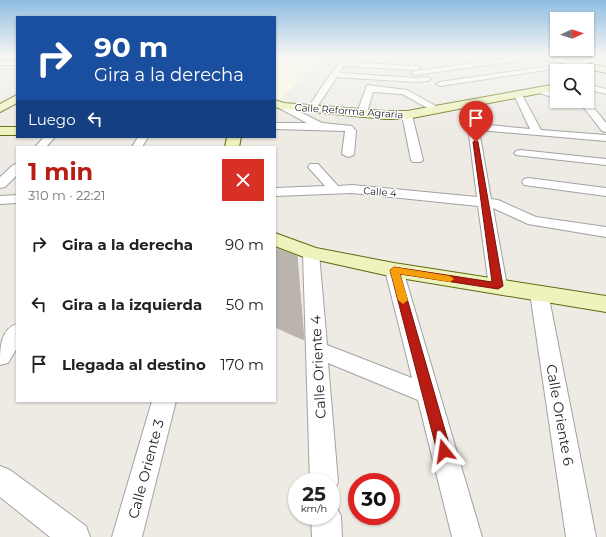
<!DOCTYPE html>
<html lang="es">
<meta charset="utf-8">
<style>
body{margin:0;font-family:Montserrat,sans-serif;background:#f2f2f2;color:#222;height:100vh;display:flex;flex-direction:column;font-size:15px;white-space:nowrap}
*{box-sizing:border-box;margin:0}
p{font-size:13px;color:#767676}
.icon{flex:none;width:22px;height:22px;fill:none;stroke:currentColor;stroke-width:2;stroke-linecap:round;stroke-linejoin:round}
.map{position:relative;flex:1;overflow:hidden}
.drawer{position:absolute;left:16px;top:146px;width:260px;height:256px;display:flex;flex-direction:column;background:#fff;border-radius:0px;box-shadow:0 1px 3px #0004}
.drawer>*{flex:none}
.banner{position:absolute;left:16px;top:16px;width:260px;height:122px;border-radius:0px;box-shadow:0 1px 3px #0004;background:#1a4fa0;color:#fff;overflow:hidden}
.needle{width:26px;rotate:86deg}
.buttons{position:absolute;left:550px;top:12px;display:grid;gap:8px}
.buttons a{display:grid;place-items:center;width:44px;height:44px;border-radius:0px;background:#fff;box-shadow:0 1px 3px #0004;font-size:20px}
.speed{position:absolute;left:288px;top:473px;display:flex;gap:8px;font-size:20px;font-weight:700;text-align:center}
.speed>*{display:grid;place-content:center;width:52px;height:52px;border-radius:50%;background:#fff;box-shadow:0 1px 3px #0004;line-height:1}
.speed small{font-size:10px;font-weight:400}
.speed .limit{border:6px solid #d22;background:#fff;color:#111}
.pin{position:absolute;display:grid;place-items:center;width:34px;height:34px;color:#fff;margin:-41px -17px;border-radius:50% 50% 50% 0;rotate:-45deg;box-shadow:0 0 4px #0007}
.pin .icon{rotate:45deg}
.me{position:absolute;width:44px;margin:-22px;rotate:345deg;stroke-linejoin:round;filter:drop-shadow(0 0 3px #0008)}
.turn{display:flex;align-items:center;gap:14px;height:84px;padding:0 12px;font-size:18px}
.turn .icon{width:52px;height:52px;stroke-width:2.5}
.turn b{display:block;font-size:28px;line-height:34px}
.then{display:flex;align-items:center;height:38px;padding:0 12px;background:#0003;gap:8px;font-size:15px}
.round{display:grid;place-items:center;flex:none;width:42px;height:42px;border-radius:0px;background:#f2f2f2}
.head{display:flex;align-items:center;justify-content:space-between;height:68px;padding:0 12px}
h1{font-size:24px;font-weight:700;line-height:30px;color:#b91c12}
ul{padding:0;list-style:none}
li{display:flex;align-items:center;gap:12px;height:60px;padding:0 12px}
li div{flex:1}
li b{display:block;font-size:15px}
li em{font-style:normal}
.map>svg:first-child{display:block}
.education{fill:#fafce0}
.building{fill:#bbb4ae;stroke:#beb3a8}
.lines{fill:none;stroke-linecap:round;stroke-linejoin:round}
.street-casing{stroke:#a2a2a2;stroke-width:2}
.secondary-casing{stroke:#5c6b0f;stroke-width:2}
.street{fill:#fff;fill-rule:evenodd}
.secondary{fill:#eef3bd;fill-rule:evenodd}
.route{fill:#b91c12;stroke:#78120c}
.slow{fill:#f59e0b}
.labels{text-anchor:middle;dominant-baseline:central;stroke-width:3;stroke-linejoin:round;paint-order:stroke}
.far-street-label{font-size:10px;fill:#1e1e1e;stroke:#fff}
.near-street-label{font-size:14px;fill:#1e1e1e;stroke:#fff}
</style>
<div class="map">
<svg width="606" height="537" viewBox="0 0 606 537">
<rect width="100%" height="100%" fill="#eeebe5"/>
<path class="education" d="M275,56L321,58L279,101L275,99Z"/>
<path class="building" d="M275,248L297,256L304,340L275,327Z"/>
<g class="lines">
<g class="street-casing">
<path id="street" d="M526,56H542L539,58L415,75L411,73L415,71Z
M597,56H606L580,65L440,86L436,84L440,82L578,62Z
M0,61H17V65H0Z
M342,62L417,66L420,68L417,70L344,66L339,73L415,78L427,77L431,79L427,81L415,82L337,77L315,110H309L308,108C314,99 335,65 342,62Z
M587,84L606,89V94L587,89Z
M367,85L407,90L443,110L438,113L435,112L402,94L373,92L367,113L365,115H359L357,113Z
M537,88H540L557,93V99L537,92Z
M515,93H521L541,130L606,135V141L479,130L491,199L498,200L536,217L606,227V237L528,224L493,208L507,286L504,290L498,292L492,290L489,286L478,206L352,193L275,196V188L325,186L308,167L310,164H318L338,186L352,185L477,197L468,127L462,105L463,103H469L477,124L530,129L514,95Z
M571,101C591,101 594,108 606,123V132L602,131L584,108Z
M282,103L322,123L352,126L356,131L354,154L352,156L348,157L342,154L345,131L275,129V123H307L279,108L278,106Z
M407,112L412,115L423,160L421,162H413L411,160L402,115Z
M44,137H55L46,147H35Z
M138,137H148L142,147H132Z
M520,150L606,159V165L516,155L514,153L516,151Z
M17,164V175L5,187L0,188V177L13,165Z
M528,178L606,188V196L524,185L522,182L524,179Z
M17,195V203L0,204V196Z
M311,248L317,250L319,253L327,345L412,378L385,270L388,266L394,265L400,266L403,270L482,537H452L418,400L328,363L338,482L334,492L331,493V482H310L303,253L305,250Z
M539,287L545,289L548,293L596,537H566L530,293L533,289Z
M17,324V348L8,363L0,365C0,349 0,329 17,324Z
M152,401H176L142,537H112Z
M0,466L10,470L86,526L90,537H50L0,497Z
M331,503L336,506L341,516L342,537H312L311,516H331Z"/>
</g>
<g class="secondary-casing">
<path id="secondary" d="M535,56H550L606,67V73L539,58Z
M557,84V90L407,119H385L282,109L275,107V100L284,103L385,111H407Z
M17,95V103L0,112V104Z
M0,127H17V135H0Z
M227,137H241L239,147H225Z
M275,233L316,248L394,263L606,296V312L394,277L304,257L275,246Z"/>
</g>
<use href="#street" class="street"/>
<use href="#secondary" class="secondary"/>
</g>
<linearGradient id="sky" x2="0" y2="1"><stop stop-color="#8fbde2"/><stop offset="0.43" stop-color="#f7f6f3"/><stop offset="1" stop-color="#f7f6f3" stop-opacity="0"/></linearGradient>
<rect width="606" height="131" fill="url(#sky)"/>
<path class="route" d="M476,140L478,142L503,286L498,289L400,274L451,451L449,456L444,458L439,456L437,451L390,270L394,267L492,282L473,142Z"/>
<path class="slow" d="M394,267L450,276L454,279L450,282L400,274L408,300L403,304L398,300L390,270Z"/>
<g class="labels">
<g class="far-street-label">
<text transform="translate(349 111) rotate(4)">Calle Reforma Agraria</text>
<text transform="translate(380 192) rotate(5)">Calle 4</text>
</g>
<g class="near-street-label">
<text transform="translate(318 367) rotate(-93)">Calle Oriente 4</text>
<text transform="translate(560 415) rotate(80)">Calle Oriente 6</text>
<text transform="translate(146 469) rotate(-75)">Calle Oriente 3</text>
</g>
</g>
</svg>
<div class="buttons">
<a><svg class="needle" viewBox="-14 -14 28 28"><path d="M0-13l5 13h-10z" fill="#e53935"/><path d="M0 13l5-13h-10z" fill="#767676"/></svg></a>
<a><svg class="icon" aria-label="search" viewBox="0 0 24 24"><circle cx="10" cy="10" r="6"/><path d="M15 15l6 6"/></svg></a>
</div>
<div class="speed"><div>25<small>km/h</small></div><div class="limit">30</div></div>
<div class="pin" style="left:476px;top:142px;background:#d93025"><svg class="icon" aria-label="arrive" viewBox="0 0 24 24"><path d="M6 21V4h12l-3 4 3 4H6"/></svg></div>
<svg class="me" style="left:444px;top:451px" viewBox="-20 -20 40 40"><path d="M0-17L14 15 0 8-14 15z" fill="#b91c12" stroke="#fff" stroke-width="4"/></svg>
<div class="banner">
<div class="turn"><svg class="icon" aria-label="right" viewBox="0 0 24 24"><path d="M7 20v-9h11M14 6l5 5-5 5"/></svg><div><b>90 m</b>Gira a la derecha</div></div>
<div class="then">Luego<svg class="icon" aria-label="left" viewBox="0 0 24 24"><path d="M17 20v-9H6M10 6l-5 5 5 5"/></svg></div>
</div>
<section class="drawer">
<div class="head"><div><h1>1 min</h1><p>310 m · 22:21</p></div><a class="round" style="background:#d93025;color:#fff"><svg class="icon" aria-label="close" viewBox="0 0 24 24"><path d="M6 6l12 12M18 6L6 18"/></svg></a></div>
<ul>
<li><svg class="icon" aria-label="right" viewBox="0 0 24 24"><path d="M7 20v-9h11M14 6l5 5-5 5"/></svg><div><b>Gira a la derecha</b></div><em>90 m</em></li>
<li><svg class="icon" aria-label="left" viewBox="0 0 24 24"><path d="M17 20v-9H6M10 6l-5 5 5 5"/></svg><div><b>Gira a la izquierda</b></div><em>50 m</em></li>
<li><svg class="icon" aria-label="arrive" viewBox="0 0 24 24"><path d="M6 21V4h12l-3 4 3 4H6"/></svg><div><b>Llegada al destino</b></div><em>170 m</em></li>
</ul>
</section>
</div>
